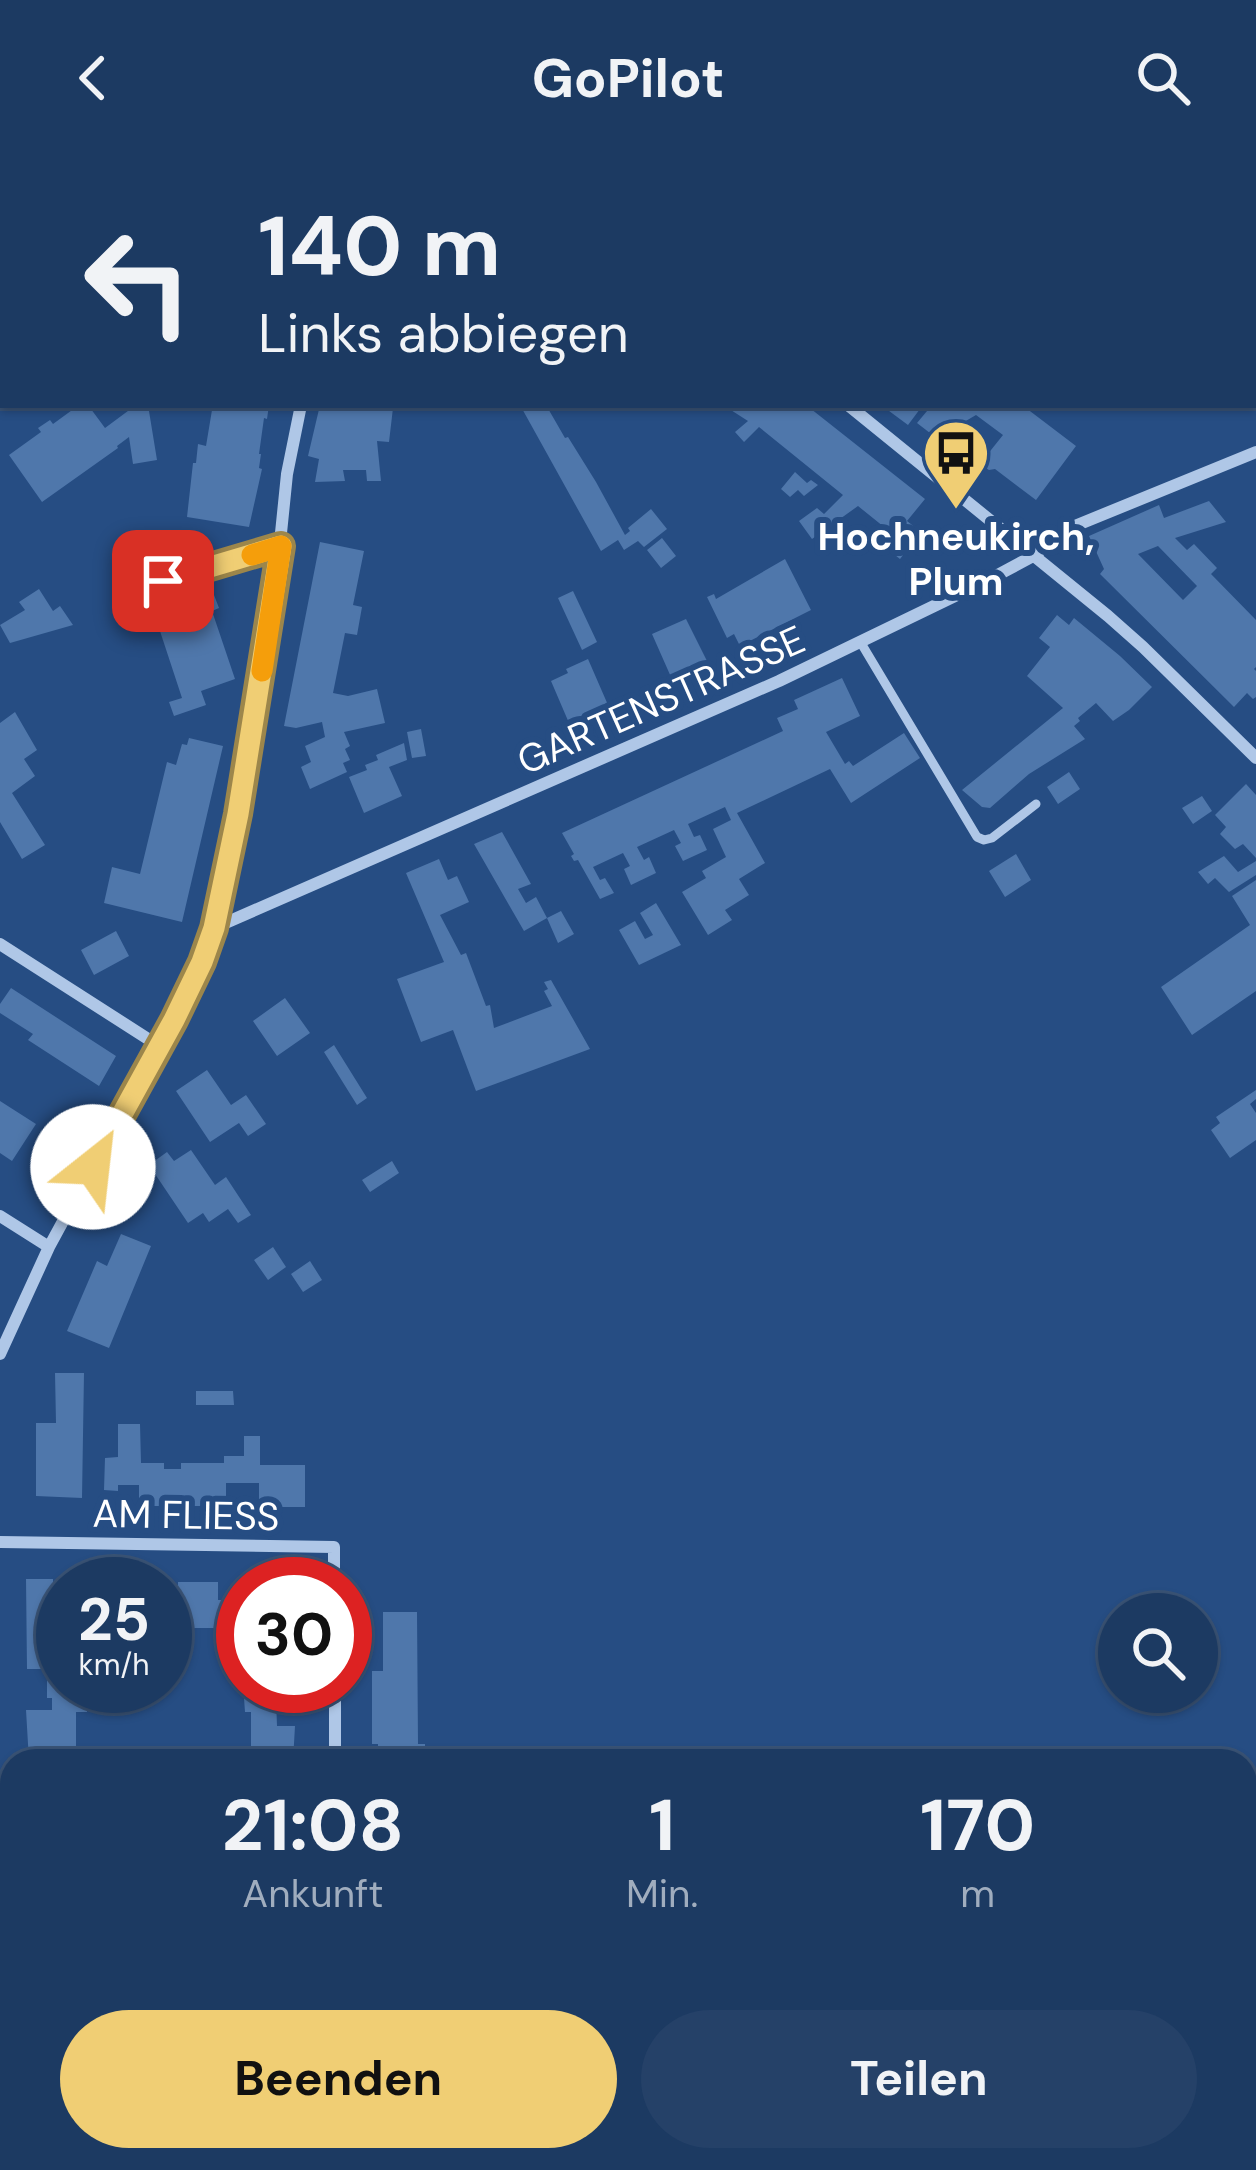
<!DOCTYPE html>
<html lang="de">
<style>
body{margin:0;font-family:"DM Sans",sans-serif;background:#254168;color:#f1f3f6;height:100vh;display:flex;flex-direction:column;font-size:45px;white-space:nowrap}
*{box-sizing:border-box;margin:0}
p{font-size:39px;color:#a0adbe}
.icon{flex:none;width:66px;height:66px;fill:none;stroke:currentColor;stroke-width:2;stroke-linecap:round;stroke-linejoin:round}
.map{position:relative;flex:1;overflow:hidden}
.details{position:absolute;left:0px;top:1593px;width:1257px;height:423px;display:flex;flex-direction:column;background:#1c3a62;border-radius:36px 36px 0 0;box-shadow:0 3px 9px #0004,0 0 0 3px #3a5477}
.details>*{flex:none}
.top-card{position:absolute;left:0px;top:0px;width:1257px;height:252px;box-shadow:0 3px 9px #0004,0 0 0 3px #3a5477;background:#1c3a62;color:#f1f3f6;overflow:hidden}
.controls{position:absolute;left:1098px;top:1437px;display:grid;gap:24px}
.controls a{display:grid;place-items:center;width:120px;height:120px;border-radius:50%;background:#1c3a62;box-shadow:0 3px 9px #0004,0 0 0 3px #3a5477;font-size:60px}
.speed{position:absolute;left:36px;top:1401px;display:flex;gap:24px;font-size:60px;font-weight:700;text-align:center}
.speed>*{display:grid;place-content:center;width:156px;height:156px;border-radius:50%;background:#1c3a62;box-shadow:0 3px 9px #0004,0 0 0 3px #3a5477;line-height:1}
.speed small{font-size:30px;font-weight:400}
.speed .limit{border:18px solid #d22;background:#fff;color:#111}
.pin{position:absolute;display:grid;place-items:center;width:102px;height:102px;color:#fff;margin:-51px;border-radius:24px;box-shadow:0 6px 18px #0006}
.me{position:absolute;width:132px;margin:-66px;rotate:29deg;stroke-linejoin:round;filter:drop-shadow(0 0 9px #0008)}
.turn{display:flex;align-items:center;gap:42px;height:252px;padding:0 60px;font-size:54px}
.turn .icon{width:156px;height:156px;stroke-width:2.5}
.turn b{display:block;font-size:84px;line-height:102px}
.eta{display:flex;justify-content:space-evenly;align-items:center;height:204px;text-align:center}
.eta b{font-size:72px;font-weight:700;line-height:84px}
.primary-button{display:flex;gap:24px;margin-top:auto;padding:24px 60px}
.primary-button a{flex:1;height:138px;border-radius:72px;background:#f0ce74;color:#111;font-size:48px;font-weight:700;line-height:138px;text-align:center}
.primary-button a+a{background:#254168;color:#f1f3f6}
header{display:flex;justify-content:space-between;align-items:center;height:156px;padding:0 60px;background:#1c3a62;font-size:54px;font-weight:700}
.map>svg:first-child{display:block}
.grass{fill:#3b67a0}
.building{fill:#4f77ab;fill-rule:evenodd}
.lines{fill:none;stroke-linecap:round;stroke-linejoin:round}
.path{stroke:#afc7e7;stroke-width:6;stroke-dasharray:6 9;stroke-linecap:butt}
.service{stroke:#afc7e7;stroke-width:9}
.minor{stroke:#afc7e7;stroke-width:12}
.tertiary{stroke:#afc7e7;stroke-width:21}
.route-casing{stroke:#9c864b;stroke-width:30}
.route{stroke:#f0ce74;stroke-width:21}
.slow{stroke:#f59e0b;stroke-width:21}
.labels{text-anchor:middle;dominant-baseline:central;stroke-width:12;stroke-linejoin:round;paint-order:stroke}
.poi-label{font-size:39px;font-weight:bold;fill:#fff;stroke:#264d83}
.street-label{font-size:39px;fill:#fff;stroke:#264d83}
</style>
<header><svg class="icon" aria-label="back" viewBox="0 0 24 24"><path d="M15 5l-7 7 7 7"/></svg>GoPilot<svg class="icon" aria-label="search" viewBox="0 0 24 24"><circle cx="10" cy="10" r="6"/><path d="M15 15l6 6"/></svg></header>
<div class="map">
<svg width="1256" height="2014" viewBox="0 0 1256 2014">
<rect width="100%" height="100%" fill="#264d83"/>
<path class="grass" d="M0,1839L12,1845V2004H62L65,2014H0Z"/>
<path class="building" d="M79,249H88L105,272L136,249H148L157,304L133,308L129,281L117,290L118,292L42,346L9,299L41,276L38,272L50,264L53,268Z
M197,249H269L267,263L264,262L259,298H261L259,312L262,313L249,371L187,361L193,307H196L198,288L206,290L212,254L197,252Z
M320,249H374L393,252L389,286L377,285L381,325H367L366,314H343L345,325L315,326L319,303L308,300Z
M520,249H546L565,282L568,281L596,326L625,379L630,375L628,372L651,353L667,373L644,391L638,385L624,394L618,384L601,395Z
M723,249H806L925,343L907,365L921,376L900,403L885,391L894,379L858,350L812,383L799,365L817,352L824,358L843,339L759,271L744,286L735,276L748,265Z
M881,249H923L908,269Z
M932,249H985L987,253L994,249H1022L1076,290L1036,344L995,313L989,314L984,311L983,304L1003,279L976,259L947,276L939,284L917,267Z
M795,316L807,327L811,324L818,329L804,340L798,334L790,341L781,333Z
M1209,345L1226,366L1175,382L1187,394L1194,388L1217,412L1211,418L1256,464V511L1254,513L1256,515V541L1253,543L1247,537L1234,551L1100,418L1104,413L1089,380L1159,349L1164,362ZM1158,390L1197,430L1183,444L1138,398Z
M662,382L676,400L661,412L647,394Z
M320,386L364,395L353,449L362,451L357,479L345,477L333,537L348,540L377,533L385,567L344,576L350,590L345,593L350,604L343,607L347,616L310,633L301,611L311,606L305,590L325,581L322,566L296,572L284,570Z
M785,403L811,454L740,490L734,478L727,482L707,441L714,438L716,443Z
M39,433L53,455L60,450L73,469L10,487L0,469L25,454L19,446Z
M573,435L597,486L582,494L558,442Z
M214,439L219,452L212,455L235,523L201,535L206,549L174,560L169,546L182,542L159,472L191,462L186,448Z
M1057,459L1069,469L1074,462L1120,500L1152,531L1129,554L1113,565L1096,547L1078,562L1080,565L1074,570L1085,583L1029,618L990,652L982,651L962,634L1063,552L1027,520L1050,491L1039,482Z
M686,463L707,505L671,521L652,478Z
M588,503L608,549L569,567L551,525L568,517L566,513Z
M842,522L860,560L826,576L845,608L849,605L853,610L904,577L920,602L851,647L830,613L737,657L765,707L739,723L749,739L725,754L732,764L708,779L682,736L706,722L702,715L726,701L713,673L731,664L725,651L688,668L694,681L700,679L707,694L683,705L675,690L681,687L674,674L637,691L644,704L649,701L656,717L631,729L624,713L630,710L623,697L593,711L600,724L605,722L614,737L600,743L578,704L574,705L571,700L574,698L562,677L783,575L777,562L798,553L794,544Z
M15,556L37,594L24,603L35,620L12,637L45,689L22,703L0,666V567Z
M421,573L426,600L412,602L407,576Z
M189,582L223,590L182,766L104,747L112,711L140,718L167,606L176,609L182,588L187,589Z
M404,587L407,604L389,611L402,640L364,657L349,621L367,614L365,609L378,604L376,599Z
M1069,616L1080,633L1058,648L1047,631Z
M1246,628L1256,639V702L1243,688L1235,693L1220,678L1226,671L1215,659Z
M1202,640L1212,655L1193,668L1182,652Z
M502,676L531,728L518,733L526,747L536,741L547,762L524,775L474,688Z
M1016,698L1031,724L1005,741L989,715Z
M1224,700L1238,716L1256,705V719L1229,736L1215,722L1208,728L1198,716Z
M439,703L448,724L457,720L469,746L440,759L461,799L466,797L486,850L490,849L494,872L552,850L544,835L548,833L544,826L551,824L590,893L476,935L453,874L421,886L397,823L444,806L406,717Z
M1256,724V835L1192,879L1161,831L1250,769L1232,740Z
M656,747L681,789L639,809L619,774L635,765L645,783L653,779L640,757Z
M561,755L574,778L558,787L547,762Z
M116,775L129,800L94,819L81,794Z
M11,832L116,900L99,930L28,884L33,878L0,857V848Z
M285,842L310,877L277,900L253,865Z
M334,889L367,942L357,949L324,896Z
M207,914L231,949L246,939L266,968L248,980L239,967L210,986L176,935Z
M1256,934V943L1250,948L1256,957V984L1230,1002L1211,974L1220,967L1216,961Z
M0,945L36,968L12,1005L0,997Z
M191,994L215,1029L226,1021L251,1059L238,1067L228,1053L209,1066L203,1057L188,1067L149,1009L167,996L174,1005Z
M392,1005L399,1017L370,1036L362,1024Z
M121,1078L151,1090L109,1192L67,1175L97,1105L107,1110Z
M273,1091L286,1111L268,1124L254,1104Z
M310,1105L322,1124L303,1136L291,1118Z
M55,1217H84L82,1342L36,1340V1267H56Z
M196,1235H233L234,1249H196Z
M118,1268H140L141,1307H164V1313H181V1307H224V1300H244V1280H260V1309H305V1351H259V1327H226V1350H139V1329H118V1335L104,1334L105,1302L118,1301Z
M26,1423H53V1426H63V1530H78V1542H87V1556H76V1605H29L26,1554H52V1542H47V1513H27Z
M178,1426H218V1444H243V1472H165V1429H178Z
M383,1456H417L418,1588H425V1605H378V1588H372V1515H383Z
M244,1542H276L277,1570H295L293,1605H251V1556H245Z
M1256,1842V1929H1255L1245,1900V1845Z"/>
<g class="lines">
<path class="path" d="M0,1757L12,1795
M0,1825L12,1833
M72,2004L75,2014"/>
<path class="service" d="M163,425L281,390
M861,487L977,681L984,684L992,682L1036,648"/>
<path class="minor" d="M631,0L633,3
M848,249L1108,460L1143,491L1256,602
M214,772L779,525L992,422L1035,399L1065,374L1256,296
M0,788L159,890
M0,1060L49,1091
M0,1198L49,1091L188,835L214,772L242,634L276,426L287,318L301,249
M0,1386L334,1391V1428
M335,1530V1605
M1245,1812L1256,1808
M995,2004L1001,2014
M1210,2004L1214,2014
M1101,2014L1118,2004"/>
<path class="tertiary" d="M359,3L363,0
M0,228L3,226"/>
</g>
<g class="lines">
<g class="route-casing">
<path id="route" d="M93,1011L174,864L202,806L214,772L238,658L281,390L163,425"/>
</g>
<use href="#route" class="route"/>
<path class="slow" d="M252,399L281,390L262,515"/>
</g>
<defs>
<g id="bus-pin" transform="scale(3.45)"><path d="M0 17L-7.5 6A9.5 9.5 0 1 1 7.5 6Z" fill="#f0ce74" stroke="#264d83"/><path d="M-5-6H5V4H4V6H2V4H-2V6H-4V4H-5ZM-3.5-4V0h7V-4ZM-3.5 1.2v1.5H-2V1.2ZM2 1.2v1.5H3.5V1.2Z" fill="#111"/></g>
</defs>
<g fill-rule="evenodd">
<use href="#bus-pin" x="956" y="297"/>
</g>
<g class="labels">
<g class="poi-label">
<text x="956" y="380">Hochneukirch,<tspan x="956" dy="45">Plum</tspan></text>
</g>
<g class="street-label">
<text transform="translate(661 544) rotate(-24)">GARTENSTRASSE</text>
<text transform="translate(186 1359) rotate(1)">AM FLIESS</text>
</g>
</g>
</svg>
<div class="controls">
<a><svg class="icon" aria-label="search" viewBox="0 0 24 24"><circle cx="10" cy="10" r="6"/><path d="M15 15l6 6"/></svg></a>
</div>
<div class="speed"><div>25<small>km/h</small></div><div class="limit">30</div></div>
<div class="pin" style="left:163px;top:425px;background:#d93025"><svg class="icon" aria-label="arrive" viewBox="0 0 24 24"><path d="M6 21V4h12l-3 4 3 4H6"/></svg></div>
<svg class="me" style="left:93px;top:1011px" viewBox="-20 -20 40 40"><circle r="19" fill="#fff"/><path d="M0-13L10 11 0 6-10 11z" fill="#f0ce74"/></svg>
<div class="top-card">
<div class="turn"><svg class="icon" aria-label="left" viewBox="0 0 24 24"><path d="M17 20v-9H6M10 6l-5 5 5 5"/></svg><div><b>140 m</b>Links abbiegen</div></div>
</div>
<section class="details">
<div class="eta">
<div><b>21:08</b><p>Ankunft</p></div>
<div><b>1</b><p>Min.</p></div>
<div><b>170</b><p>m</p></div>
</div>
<div class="primary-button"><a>Beenden</a><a>Teilen</a></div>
</section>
</div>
